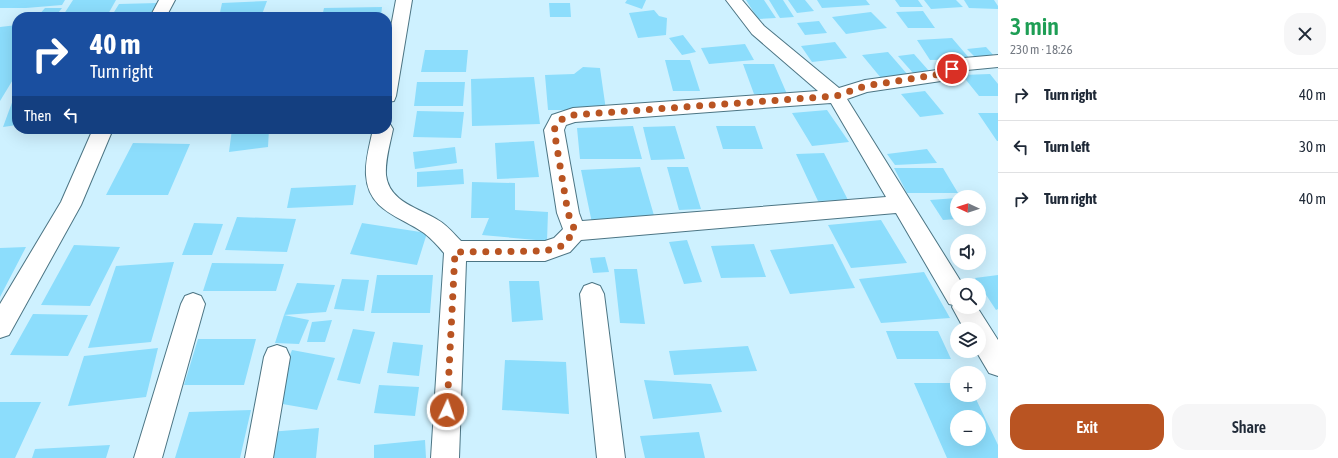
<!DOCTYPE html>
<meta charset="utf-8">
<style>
body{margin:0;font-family:"Asap Condensed",sans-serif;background:#f6f6f7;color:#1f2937;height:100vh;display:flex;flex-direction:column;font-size:15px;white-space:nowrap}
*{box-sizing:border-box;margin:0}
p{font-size:13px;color:#747a83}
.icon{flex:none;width:22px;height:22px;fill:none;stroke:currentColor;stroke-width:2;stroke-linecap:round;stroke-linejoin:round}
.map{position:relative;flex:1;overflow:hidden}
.details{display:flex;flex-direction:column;background:#fff;width:340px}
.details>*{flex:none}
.banner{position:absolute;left:12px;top:12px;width:380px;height:122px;border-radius:16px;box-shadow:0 4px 16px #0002;background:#1a4fa0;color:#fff;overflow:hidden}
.needle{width:26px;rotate:273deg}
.tools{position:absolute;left:950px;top:190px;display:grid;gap:8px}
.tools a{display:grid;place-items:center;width:36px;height:36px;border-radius:50%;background:#fff;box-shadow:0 4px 16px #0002;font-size:20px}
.pin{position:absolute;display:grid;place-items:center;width:34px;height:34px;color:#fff;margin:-17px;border:2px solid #fff;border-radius:50%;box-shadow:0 1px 4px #0007}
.me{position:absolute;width:44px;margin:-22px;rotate:3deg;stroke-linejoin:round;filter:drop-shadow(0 0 3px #0008)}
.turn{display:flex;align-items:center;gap:14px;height:84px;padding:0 12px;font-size:18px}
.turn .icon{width:52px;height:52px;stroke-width:2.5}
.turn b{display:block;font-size:28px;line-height:34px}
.then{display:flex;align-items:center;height:38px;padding:0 12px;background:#0003;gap:8px;font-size:15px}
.round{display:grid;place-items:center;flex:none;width:42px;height:42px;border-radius:16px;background:#f6f6f7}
.head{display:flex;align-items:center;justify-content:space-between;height:68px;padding:0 12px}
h1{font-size:24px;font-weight:600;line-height:30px;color:#1e9e55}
.button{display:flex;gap:8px;margin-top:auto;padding:8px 12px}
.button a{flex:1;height:46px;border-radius:16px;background:#b95422;color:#fff;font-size:16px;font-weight:600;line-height:46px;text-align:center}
.button a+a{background:#f6f6f7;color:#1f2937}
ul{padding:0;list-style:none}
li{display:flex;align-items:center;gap:12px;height:52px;padding:0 12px;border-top:1px solid #e0e1e3}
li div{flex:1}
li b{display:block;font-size:15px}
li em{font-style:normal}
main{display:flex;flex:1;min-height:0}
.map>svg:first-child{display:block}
.building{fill:#8cddfc;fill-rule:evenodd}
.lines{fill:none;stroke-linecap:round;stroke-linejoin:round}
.minor-casing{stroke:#4c7584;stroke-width:2}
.minor{fill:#fff;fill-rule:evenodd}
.route{stroke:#b95422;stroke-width:7;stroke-dasharray:0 12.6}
</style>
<main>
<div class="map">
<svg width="998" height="458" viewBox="0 0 998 458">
<rect width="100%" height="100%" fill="#cef1ff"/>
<path class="building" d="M0,0H65L62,5L26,8H0Z
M73,0H116L107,16L62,17Z
M627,0H646L642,9L625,3Z
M746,0H764L776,18L758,19Z
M769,0H783L794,17L780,18Z
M788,0H805L814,11L797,13Z
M817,0H866L870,5L822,8Z
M895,0H918L923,7H900Z
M924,0H956L963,7L931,9Z
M964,0H994L998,6V9L969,8Z
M267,1L261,17H219L222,3Z
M158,3L151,17H111L119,4Z
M549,3H570L571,17H550Z
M382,7L381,17H322L324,8Z
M45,8H62L55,17H37Z
M654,10L659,16L667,18L666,35L638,38L629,13Z
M923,11L935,28H908L896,12Z
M871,12L887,28L846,34L832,17Z
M819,21L827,33L805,35L797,23Z
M17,25V73L0,101V27Z
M683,35L696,52L682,55L669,38Z
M952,38L970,59L930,60L917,40Z
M835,42L847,58L812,62L801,46Z
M745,44L754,60L709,64L701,48Z
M986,47L996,58L977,59L967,49Z
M425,50H468L466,72H421Z
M888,52L908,75L881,78L862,55Z
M914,54L929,71L913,73L898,56Z
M665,60H690L700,91H673Z
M743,64H774L787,94H754Z
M583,67L600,68L606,110H548L545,75L574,74Z
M990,74L998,84V96H979L962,75Z
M534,77L540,124L472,126L471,79Z
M417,82H465L463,106H414Z
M925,91L944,114L920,117L901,94Z
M14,97H17V125L3,127Z
M827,110L849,142L812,146L792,113Z
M417,111L464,112L461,138L413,137Z
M978,113H998V141H997Z
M633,126L642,159H580L577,128Z
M675,126L685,159L651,160L643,127Z
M716,126H755L763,149H723Z
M117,129H172V130L116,132Z
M183,129H209V130L182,133Z
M232,129H269L268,147L229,152Z
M534,141L539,177L497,179L495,143Z
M133,143L190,144L168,195H106Z
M455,147L457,163L415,169L413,152Z
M927,149L937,163L895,165L887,154Z
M824,153L848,200L818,201L796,154Z
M640,167L655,219L592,223L581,170Z
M667,167H688L701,209L679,210Z
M894,168H943L958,193H907Z
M463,169L464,184L417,187V172Z
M472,182L515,183V210L548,212L547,241L482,235L489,218H471Z
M356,185L353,205L287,208L291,188Z
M957,198V219L943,220L930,200Z
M237,217L296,219L287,252L225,250Z
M881,220L907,263L851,268L828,225Z
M194,223L223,224L212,255H182Z
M362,223L427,233L417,265L350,254Z
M687,240L702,282L684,284L669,242Z
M754,244L766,277L721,278L711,246Z
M833,244L855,288L790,294L770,250Z
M74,245L120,247L90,306L41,305Z
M26,247L0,297V248Z
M605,257L609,272L593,273L590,258Z
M174,262L151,342L88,348L116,266Z
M212,263L284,264L276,291H203Z
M614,269H637L645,324L620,323Z
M924,272L950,318L881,323L859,279Z
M377,275H433L430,313H371Z
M998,275V309L996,310L975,278Z
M342,279L369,280L364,311L334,309Z
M509,281H539L543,320L512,322Z
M297,283L335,285L326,312L284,315Z
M33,314L88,315L68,356L10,355Z
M284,315L309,320L299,344L275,343Z
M332,320L325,342H307L312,322Z
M353,329L375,332L360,384L337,380Z
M886,331H938L951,359H897Z
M198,339H256L244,385H184Z
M393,342L423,345L419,376L387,373Z
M748,346L757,371L674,375L669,351Z
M158,348L146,397L68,406L84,356Z
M292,350L335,358L317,410L271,402Z
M505,360L566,362L569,414L502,410Z
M644,380L711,384L722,412L653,419Z
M914,383H957V395H974L998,445V458H947ZM957,417H979V439H957Z
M379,385L419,387L415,416L374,413Z
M0,402H41L15,458H0Z
M251,410L240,458H175L189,412Z
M319,428L316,458H265L269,432Z
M699,432L705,458H645L640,436Z
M425,440L426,458H374V445Z
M110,445L106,458H32L35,449Z"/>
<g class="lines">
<g class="minor-casing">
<path id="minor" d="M159,0H175L166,17H150Z
M396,0H412L396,96L394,101L387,102V48Z
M726,0H742L764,26L839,88L865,80L937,70L964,58L998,55V67L967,70L941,81L867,92L847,99L963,285H957V307H977L998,340V376L989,373L976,351H979V329H964L952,307L953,305L949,304L896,213L581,240L570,252L545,261H466L459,458H431L444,253C438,246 432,239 424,233C400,216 368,211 366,175C365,160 370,144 373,129H387V123L390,124L393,129C390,144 385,160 386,175C389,202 419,208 438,220C447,225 454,234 461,241H545L554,238L563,229L557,213L544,130L552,115L573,108L818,91L752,34ZM831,103L886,197L582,221L579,213L564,130L566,125L575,122Z
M93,129H113L81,205L9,335L0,338V304L61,202Z
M592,283L600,286L604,294L625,458H597L580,294L584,286Z
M193,293L201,296L205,304L162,458H134L181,304L185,296Z
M277,345L286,348L290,357L273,458H245L264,357L268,348Z"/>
</g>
<use href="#minor" class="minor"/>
</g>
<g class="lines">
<path class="route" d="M447,410L455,252L545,251L562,246L575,231L568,213L554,130L560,120L573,115L836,96L865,86L941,74L952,69"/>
</g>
</svg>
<div class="tools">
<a><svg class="needle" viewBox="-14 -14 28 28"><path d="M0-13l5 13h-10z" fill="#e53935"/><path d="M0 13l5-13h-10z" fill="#747a83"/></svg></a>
<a><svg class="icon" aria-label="sound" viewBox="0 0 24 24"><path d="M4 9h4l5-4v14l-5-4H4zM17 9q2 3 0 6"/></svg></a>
<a><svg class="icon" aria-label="search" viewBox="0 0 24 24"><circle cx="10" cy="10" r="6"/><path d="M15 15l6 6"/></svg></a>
<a><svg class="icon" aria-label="layers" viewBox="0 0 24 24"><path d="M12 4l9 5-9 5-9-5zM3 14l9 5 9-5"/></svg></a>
<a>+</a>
<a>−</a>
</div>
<div class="pin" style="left:952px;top:69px;background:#d93025"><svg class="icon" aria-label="arrive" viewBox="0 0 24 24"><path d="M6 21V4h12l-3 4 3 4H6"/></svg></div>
<svg class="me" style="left:447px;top:410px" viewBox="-20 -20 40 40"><circle r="17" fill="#b95422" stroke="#fff" stroke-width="3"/><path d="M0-11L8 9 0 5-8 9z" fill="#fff"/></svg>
<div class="banner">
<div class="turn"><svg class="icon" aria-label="right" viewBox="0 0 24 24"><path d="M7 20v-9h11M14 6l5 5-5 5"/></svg><div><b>40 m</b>Turn right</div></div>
<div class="then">Then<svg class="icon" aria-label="left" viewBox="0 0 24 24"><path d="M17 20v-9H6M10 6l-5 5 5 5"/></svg></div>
</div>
</div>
<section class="details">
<div class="head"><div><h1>3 min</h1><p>230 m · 18:26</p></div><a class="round"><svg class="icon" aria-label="close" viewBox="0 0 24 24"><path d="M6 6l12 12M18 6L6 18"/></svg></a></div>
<ul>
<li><svg class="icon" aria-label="right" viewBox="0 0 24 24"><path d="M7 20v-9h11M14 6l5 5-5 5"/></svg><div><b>Turn right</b></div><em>40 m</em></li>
<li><svg class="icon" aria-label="left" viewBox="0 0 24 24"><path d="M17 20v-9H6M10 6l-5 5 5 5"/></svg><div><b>Turn left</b></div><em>30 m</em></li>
<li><svg class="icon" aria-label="right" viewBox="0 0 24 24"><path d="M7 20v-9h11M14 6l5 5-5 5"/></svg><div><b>Turn right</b></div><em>40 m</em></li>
</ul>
<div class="button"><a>Exit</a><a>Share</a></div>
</section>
</main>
